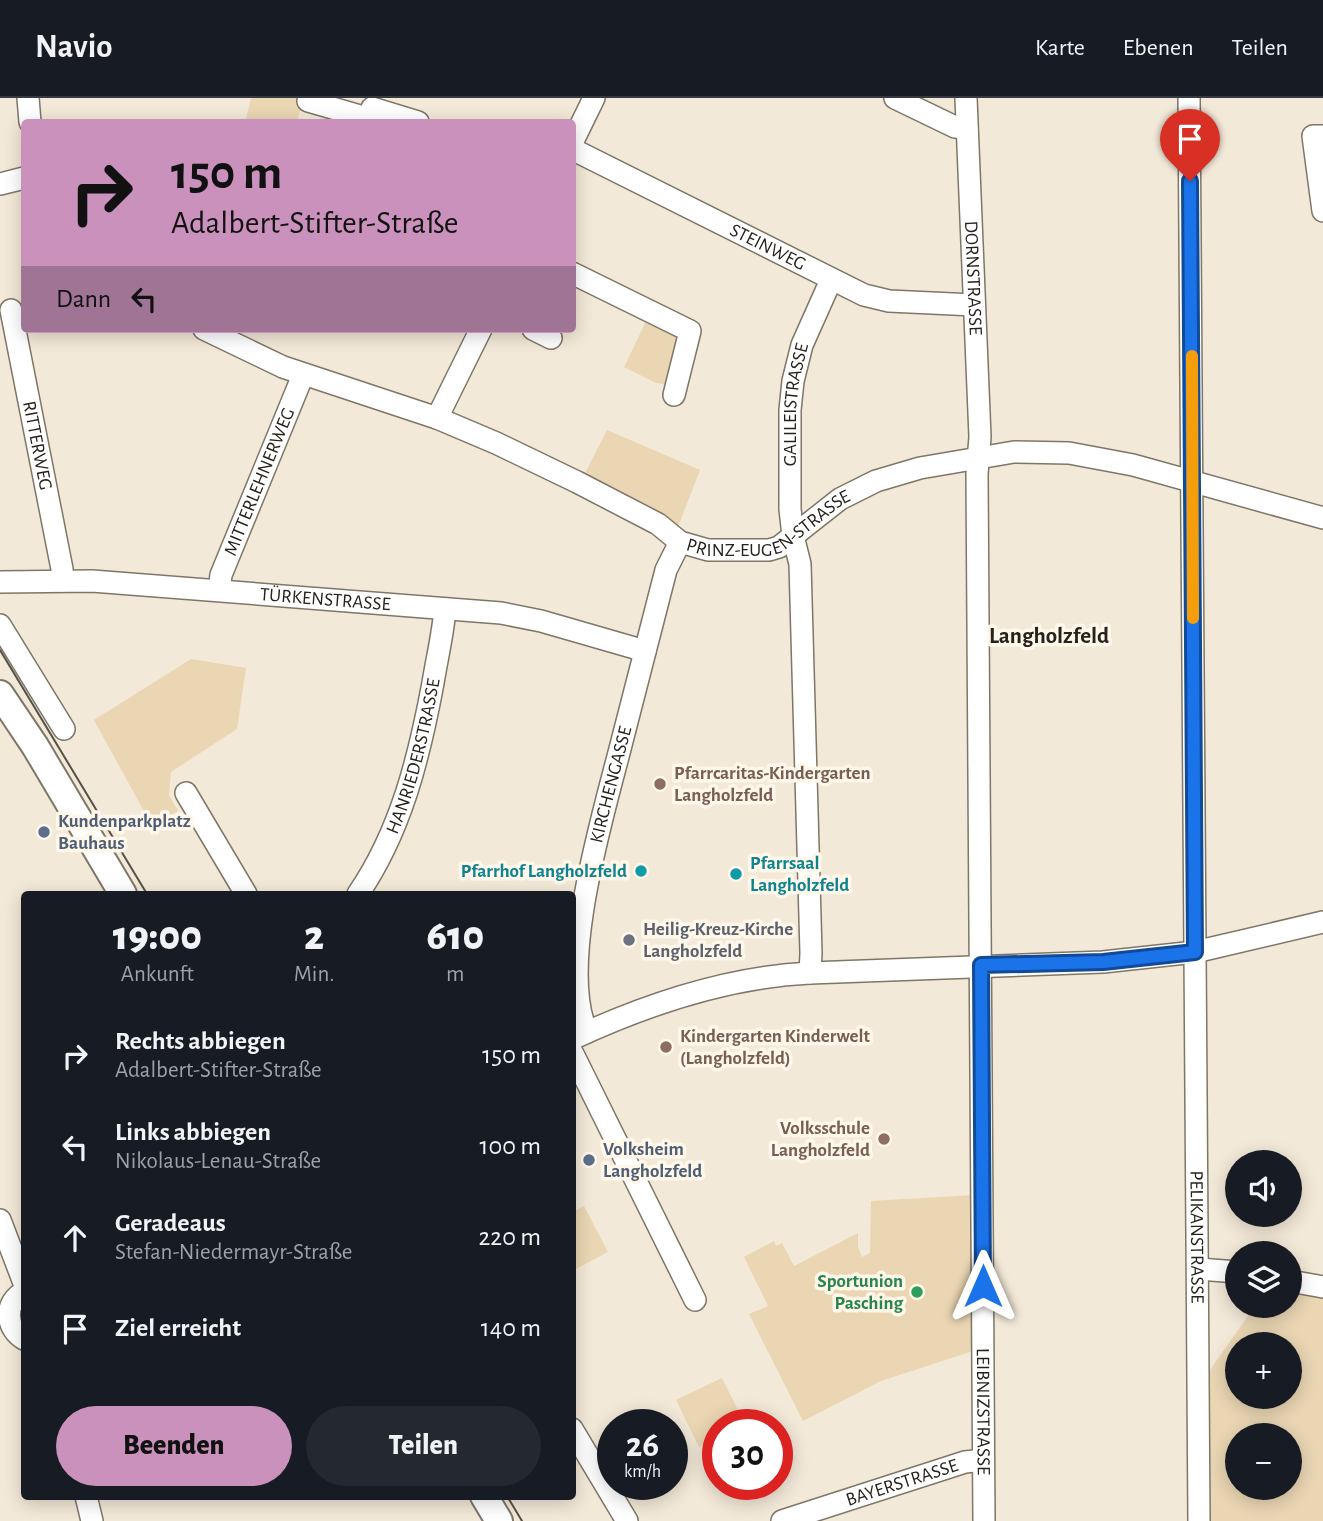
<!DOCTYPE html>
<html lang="de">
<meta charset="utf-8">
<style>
body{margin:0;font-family:"Alegreya Sans",sans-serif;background:#242831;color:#f1f3f6;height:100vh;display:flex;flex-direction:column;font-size:26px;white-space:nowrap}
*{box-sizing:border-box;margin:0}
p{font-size:23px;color:#9ea1a6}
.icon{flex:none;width:38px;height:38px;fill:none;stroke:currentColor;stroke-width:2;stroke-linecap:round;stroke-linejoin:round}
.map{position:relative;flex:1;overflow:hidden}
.side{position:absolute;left:21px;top:793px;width:555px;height:609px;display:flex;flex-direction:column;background:#171b24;border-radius:7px;box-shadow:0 4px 18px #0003}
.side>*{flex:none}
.top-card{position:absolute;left:21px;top:21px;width:555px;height:214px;border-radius:7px;box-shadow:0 4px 18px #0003;background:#c991bb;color:#111;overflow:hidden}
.controls{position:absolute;left:1225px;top:1052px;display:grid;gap:14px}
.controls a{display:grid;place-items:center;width:77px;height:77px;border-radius:50%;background:#171b24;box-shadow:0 4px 18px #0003;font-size:35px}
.speed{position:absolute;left:597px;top:1311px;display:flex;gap:14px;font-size:35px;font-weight:700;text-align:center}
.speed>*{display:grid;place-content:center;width:91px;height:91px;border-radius:50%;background:#171b24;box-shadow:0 4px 18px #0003;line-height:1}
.speed small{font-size:18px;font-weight:400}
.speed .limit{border:10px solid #d22;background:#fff;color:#111}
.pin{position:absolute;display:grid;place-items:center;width:60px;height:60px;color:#fff;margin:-72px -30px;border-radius:50% 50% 50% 0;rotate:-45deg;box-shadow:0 0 7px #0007}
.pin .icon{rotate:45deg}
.me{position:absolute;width:77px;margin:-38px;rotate:0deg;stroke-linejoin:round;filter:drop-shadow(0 0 5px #0008)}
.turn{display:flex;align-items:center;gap:24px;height:147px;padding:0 35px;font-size:32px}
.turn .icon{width:91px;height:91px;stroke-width:2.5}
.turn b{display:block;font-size:49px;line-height:60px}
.then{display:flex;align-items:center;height:66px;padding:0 35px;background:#0003;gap:14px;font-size:26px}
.eta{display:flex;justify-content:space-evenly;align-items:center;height:119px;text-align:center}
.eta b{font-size:42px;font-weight:800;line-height:49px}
.action{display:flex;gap:14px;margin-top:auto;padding:14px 35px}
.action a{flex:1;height:80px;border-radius:42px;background:#c991bb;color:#111;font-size:28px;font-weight:800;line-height:80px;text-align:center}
.action a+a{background:#242831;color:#f1f3f6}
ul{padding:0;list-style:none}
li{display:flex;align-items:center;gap:21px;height:91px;padding:0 35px}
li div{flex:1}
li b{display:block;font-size:26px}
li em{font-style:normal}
header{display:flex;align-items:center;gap:42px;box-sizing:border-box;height:98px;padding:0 35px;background:#171b24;border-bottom:2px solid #363941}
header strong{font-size:33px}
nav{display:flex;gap:38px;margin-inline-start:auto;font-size:24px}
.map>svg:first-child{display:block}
.green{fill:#ead6b3;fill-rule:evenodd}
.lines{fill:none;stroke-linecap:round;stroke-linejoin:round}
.minor-casing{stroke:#7e7666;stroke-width:24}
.major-casing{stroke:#7e7666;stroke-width:30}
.minor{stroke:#fff;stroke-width:21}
.major{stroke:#fff;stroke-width:26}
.tram{stroke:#565148;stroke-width:2}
.route-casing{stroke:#114b97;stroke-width:18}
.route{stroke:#1a73e8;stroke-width:12}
.slow{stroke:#f59e0b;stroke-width:12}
.education-dot{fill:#8d6e63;stroke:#fff7e9;stroke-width:2.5}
.service-dot{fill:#5c6f8a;stroke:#fff7e9;stroke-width:2.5}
.culture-dot{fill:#0f9aa8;stroke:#fff7e9;stroke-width:2.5}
.worship-dot{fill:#6b7280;stroke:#fff7e9;stroke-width:2.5}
.leisure-dot{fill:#2e9e5b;stroke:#fff7e9;stroke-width:2.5}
.labels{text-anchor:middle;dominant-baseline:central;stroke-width:7;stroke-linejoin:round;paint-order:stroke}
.street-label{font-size:19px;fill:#26231c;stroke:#fff7e9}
.education-label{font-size:19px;font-weight:bold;fill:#785e54;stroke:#fff7e9;text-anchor:start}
.service-label{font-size:19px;font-weight:bold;fill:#4e5e75;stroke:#fff7e9;text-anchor:start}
.culture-label{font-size:19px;font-weight:bold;fill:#0d838f;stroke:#fff7e9;text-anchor:start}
.worship-label{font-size:19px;font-weight:bold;fill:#5b616d;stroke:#fff7e9;text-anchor:start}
.leisure-label{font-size:19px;font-weight:bold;fill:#27864d;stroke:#fff7e9;text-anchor:end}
.quarter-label{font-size:23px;font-weight:bold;fill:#26231c;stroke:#fff7e9}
</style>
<header>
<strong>Navio</strong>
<nav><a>Karte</a><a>Ebenen</a><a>Teilen</a></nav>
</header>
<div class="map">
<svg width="1323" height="1423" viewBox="0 0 1323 1423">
<rect width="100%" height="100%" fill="#f3e9d8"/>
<path class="green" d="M251,0H299L302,6L297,24H245Z
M649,217L681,237L670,287L656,285L624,269Z
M607,332L700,372L678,429L583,379Z
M191,561L246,570L237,631L171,674L169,697L178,713L152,728L94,622Z
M974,1097L976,1252L881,1283L803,1323L749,1216L768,1208L744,1159L774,1143L776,1148L782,1145L794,1168L858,1135V1149L862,1159L870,1155L871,1103Z
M584,1108L608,1154L572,1173V1114Z
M1290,1189L1323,1195V1423H1207V1276L1255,1208H1290ZM1237,1246H1290V1298H1237ZM1237,1337H1290V1390H1237Z
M722,1280L745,1326H718L717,1340L699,1349L676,1302Z"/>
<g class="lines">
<g class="minor-casing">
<g id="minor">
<path d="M28,0L30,24"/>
<path d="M895,0L955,29L967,30"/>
<path id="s1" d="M966,0L980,339L977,376L984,1423"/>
<path id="s2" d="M1189,0L1199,1423"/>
<path d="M308,3L367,20"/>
<path d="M372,10L418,24"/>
<path d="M1323,38H1313L1323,113"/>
<path d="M572,45L594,0"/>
<path id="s3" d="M572,51L864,197L889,203L974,207"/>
<path d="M0,86L24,80"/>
<path d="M572,175L690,233L674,297"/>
<path id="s4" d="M11,212L62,471V483"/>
<path id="s5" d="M204,231L283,269L437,320L496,345L577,384L658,426L680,444L708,452H769L779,449L840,401L876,383L920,370L1014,354L1069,355L1133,367L1323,420"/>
<path d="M533,231L551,240"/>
<path d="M437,320L481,231"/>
<path id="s6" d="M0,484L92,483L501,515L541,523L645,553"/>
<path id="s7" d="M219,492L221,477L303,277"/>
<path d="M0,527L64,631"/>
<path d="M186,695L246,796"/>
<path id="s8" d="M358,796C401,733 419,660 433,585C437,560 443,536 445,511"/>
<path id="s9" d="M810,875L811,855L800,466L793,438L790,411V312L793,283L802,247L831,182"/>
<path id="s10" d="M587,934C557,868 603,718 621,647C636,589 651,531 666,472L680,444"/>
<path d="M572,941C647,906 727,879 810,875L1103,864L1195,854L1323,824"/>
<path d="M572,954L695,1202"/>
<path d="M0,1122L24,1185"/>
<path d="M1199,1171L1237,1174"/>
<path d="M1290,1183L1323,1189"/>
<path d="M24,1194C4,1204 5,1230 24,1241"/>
<path d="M572,1331L627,1423"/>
<path d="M86,1398L92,1423"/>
<path id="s11" d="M782,1423L965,1364L983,1362"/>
</g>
</g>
<g class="major-casing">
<path id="major" d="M0,596L35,648L123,796
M484,1398L499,1423"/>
</g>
<use href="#minor" class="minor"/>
<use href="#major" class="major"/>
<path class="tram" d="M0,552L147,796
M507,1398L522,1423"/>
</g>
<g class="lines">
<g class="route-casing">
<path id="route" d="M983,1188L981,867L1103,864L1195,854L1190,83"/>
</g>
<use href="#route" class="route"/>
<path class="slow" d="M1192,258L1193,520"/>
</g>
<g class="education-dot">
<circle cx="660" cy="686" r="7"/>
<circle cx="666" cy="949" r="7"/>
<circle cx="884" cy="1041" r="7"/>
</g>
<g class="service-dot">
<circle cx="44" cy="734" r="7"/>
<circle cx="589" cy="1062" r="7"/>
</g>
<g class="culture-dot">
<circle cx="641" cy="773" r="7"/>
<circle cx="736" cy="776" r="7"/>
</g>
<circle class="worship-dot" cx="629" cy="842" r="7"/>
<circle class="leisure-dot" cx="917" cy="1194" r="7"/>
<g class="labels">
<g class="street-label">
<text stroke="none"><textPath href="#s3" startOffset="219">STEINWEG</textPath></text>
<text stroke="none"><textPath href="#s1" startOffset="180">DORNSTRASSE</textPath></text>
<text stroke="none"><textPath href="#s9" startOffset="570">GALILEISTRASSE</textPath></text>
<text stroke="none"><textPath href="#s4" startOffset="138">RITTERWEG</textPath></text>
<text stroke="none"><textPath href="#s7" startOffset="116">MITTERLEHNERWEG</textPath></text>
<text stroke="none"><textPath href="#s5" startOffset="621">PRINZ-EUGEN-STRASSE</textPath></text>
<text stroke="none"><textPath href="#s6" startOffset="326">TÜRKENSTRASSE</textPath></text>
<text stroke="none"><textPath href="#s8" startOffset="150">HANRIEDERSTRASSE</textPath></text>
<text stroke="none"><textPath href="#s10" startOffset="252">KIRCHENGASSE</textPath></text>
<text stroke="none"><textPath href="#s2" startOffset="1139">PELIKANSTRASSE</textPath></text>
<text stroke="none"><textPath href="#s1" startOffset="1314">LEIBNIZSTRASSE</textPath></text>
<text stroke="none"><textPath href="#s11" startOffset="126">BAYERSTRASSE</textPath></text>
</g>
<g class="education-label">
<text x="674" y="675">Pfarrcaritas-Kindergarten<tspan x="674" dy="22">Langholzfeld</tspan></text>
<text x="680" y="938">Kindergarten Kinderwelt<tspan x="680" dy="22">(Langholzfeld)</tspan></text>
<text x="870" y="1030" text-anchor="end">Volksschule<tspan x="870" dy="22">Langholzfeld</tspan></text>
</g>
<g class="service-label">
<text x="58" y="723">Kundenparkplatz<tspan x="58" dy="22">Bauhaus</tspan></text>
<text x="603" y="1051">Volksheim<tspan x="603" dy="22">Langholzfeld</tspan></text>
</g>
<g class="culture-label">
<text x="750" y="765">Pfarrsaal<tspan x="750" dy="22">Langholzfeld</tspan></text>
<text x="627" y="773" text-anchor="end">Pfarrhof Langholzfeld</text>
</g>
<g class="worship-label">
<text x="643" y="831">Heilig-Kreuz-Kirche<tspan x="643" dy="22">Langholzfeld</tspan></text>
</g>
<g class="leisure-label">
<text x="903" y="1183">Sportunion<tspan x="903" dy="22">Pasching</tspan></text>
</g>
<g class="quarter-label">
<text x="1049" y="538">Langholzfeld</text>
</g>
</g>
</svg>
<div class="controls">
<a><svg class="icon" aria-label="sound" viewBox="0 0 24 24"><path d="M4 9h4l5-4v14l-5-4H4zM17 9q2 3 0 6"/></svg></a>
<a><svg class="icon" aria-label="layers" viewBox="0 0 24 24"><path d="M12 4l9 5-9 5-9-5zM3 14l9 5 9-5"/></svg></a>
<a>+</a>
<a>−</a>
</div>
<div class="speed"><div>26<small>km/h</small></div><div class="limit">30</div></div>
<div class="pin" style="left:1190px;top:83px;background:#d93025"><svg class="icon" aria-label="arrive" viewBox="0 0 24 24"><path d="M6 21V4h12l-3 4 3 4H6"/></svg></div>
<svg class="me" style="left:983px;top:1188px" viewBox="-20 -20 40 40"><path d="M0-17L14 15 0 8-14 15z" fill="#1a73e8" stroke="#fff" stroke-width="4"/></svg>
<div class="top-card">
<div class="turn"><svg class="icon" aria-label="right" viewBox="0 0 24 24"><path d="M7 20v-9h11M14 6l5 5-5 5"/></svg><div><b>150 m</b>Adalbert-Stifter-Straße</div></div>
<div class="then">Dann<svg class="icon" aria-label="left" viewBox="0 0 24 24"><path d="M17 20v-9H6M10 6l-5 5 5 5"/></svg></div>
</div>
<section class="side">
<div class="eta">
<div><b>19:00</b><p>Ankunft</p></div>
<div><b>2</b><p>Min.</p></div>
<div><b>610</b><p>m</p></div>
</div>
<ul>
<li><svg class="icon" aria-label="right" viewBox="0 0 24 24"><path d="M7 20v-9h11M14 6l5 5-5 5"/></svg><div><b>Rechts abbiegen</b><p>Adalbert-Stifter-Straße</p></div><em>150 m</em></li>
<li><svg class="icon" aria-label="left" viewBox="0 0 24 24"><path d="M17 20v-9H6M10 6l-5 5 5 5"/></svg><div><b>Links abbiegen</b><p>Nikolaus-Lenau-Straße</p></div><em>100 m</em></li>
<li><svg class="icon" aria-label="ahead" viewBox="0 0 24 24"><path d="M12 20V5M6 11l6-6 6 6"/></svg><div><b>Geradeaus</b><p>Stefan-Niedermayr-Straße</p></div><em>220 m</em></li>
<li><svg class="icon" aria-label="arrive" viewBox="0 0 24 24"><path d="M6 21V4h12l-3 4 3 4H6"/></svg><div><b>Ziel erreicht</b></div><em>140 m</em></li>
</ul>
<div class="action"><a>Beenden</a><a>Teilen</a></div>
</section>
</div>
